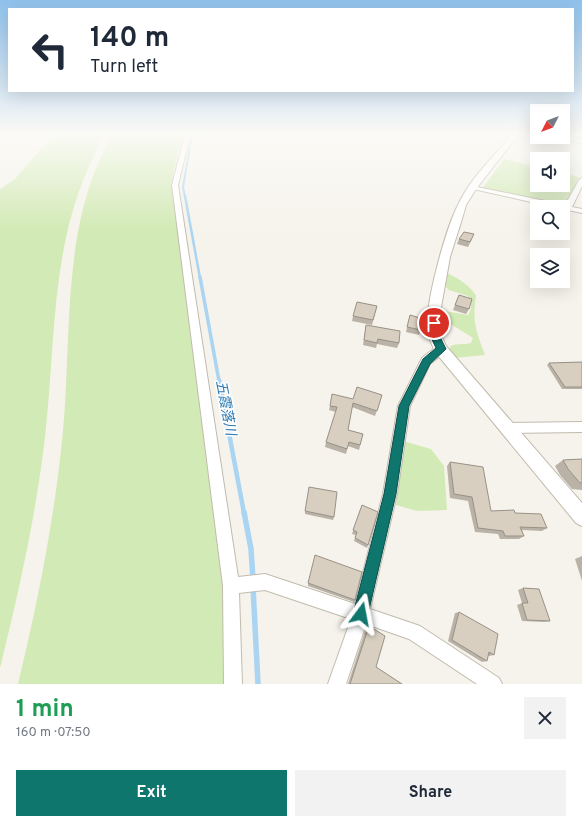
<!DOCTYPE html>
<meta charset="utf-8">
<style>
body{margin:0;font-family:Overpass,"Noto Sans JP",sans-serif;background:#f2f2f3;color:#1f2937;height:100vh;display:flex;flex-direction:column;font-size:15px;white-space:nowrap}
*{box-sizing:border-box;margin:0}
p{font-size:13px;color:#747a83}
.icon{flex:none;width:22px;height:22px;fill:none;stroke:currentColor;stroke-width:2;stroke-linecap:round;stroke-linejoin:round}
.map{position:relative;height:684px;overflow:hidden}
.drawer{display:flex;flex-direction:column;background:#fff;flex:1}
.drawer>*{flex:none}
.top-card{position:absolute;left:8px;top:8px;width:566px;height:84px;border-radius:0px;box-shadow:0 4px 16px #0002;background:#fff;color:#1f2937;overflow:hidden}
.needle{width:26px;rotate:228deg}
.fabs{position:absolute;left:530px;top:104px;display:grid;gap:8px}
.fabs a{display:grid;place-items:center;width:40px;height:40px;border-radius:0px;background:#fff;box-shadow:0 4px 16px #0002;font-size:20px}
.pin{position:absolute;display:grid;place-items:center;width:34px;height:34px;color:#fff;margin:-17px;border:2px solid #fff;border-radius:50%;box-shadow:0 1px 4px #0007}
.me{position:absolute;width:44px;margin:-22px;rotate:13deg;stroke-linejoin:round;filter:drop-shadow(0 0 3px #0008)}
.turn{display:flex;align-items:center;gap:14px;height:84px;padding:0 16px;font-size:18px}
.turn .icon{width:52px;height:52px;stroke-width:2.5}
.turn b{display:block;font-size:28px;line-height:34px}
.round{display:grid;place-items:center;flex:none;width:42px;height:42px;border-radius:0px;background:#f2f2f3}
.summary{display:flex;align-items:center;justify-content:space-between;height:68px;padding:0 16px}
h1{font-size:24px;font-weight:700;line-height:30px;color:#1e9e55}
.cta{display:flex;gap:8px;margin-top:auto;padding:8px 16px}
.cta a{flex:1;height:46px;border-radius:0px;background:#0f766e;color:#fff;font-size:16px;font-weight:700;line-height:46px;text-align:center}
.cta a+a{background:#f2f2f3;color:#1f2937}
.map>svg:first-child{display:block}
.green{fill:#d2eab5}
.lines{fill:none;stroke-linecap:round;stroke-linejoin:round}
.stream-far4{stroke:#a9d4f2;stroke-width:2}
.stream-far3{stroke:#a9d4f2;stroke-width:2.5}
.stream-far2{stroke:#a9d4f2;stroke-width:3.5}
.stream-far1{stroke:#a9d4f2;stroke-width:4.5}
.stream{stroke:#a9d4f2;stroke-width:5.5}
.minor-casing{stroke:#c2bbae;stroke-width:2}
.tertiary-casing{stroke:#c2bbae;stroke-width:2}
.minor{fill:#fff;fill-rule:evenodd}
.tertiary{fill:#fff;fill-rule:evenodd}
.wall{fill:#bab2a6}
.building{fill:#d8cfc1;stroke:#979187}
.route{fill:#0f766e;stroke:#0a4d48}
.labels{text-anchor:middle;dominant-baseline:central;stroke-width:3;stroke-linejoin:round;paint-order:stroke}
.water-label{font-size:14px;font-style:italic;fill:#2e7ab2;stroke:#fff}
</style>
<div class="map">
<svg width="582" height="684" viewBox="0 0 582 684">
<rect width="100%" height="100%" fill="#f6f3ec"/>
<path class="green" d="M57,135H105C49,231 57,330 45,437C36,515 19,591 0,668V189L15,179L39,151Z
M112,135H182L171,184L223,575L224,684H18C38,601 55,516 63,431C72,332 61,224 112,135Z
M504,159L537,167V185H563V173L579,177L566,205L482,189Z
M446,273C457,277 471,286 476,296C472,322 476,331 485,355L454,358L449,351L451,346C458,343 464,345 471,343L473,338L443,319V314L445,311L468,315C472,309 472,302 468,296L449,290L444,285Z
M403,441L431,449L444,466L447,510L417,511L396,505Z"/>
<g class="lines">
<path class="stream-far4" d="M185,197L183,187L192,135"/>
<path class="stream-far3" d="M185,196L200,278"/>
<path class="stream-far2" d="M200,277L219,381"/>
<path class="stream-far1" d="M219,380L244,513"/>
<path class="stream" d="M244,512L251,549L253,579
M253,587L258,684"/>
<g class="minor-casing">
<path id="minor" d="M185,135H190L178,185L238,577L265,574L355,604L383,494L398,406L422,358L437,346H445L446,349L445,352L430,364L410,406L397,494L370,609L420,626L499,678L502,684H477L409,639L366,624L346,684H328L351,619L265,590L239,593L242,684H224L223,586L172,185Z
M563,135L582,139V143L561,138L560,137H563Z
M582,178V186L572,207L582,209V213L563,209V207H553L469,188L472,186L565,205L579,180Z
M582,422V432L507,433L503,432L501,428L503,424L507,423Z"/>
</g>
<g class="tertiary-casing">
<path id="tertiary" d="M512,135H518L476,189L466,205L462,219L450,257L440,313V333L446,346L582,503V526L576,523L436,353C433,347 429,339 428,333C423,309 446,228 458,205C470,179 493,157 512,135Z"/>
</g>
<use href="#minor" class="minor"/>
<use href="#tertiary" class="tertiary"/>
</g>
<path class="wall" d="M459,239H472L468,247L457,244Z
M459,295L469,309L466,314L453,310Z
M377,306L372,325L352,321L353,316Z
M410,315L421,330L419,335L406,332Z
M366,325L399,343L397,348L377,344L376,348L363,345Z
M582,362V389H562L547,365L549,363Z
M382,395L375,416L352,407L348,430L363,434L359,450L348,446L346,454L325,447L326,442L336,412L329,410L330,406L353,399Z
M582,459V490L572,489L560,475L555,466L563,460Z
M450,462L491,511L515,513L547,528L542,531L522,530L524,536L519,539H500L498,534L475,532L468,501L450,498L447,466Z
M362,505L368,545L367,548L354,541L356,535L352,534Z
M305,511L334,517L333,520L305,514Z
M582,556V581L575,559Z
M308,583L355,600L354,602L308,586Z
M523,588L550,621L544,622L522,621L517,605L522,603L518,590Z
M459,612L494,655L489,656L488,655L487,661L482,662L448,641L455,613Z
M369,626L376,667L402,684H348L366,628Z"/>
<path class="building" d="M464,232L474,234L470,242L459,239Z
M459,295L472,299L469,309L455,305Z
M357,302L377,306L373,320L353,316Z
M410,315L423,319L421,330L407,327Z
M366,325L400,331L399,343L378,339L377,343L364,340Z
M582,362V387H565L549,363Z
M357,387L382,395L377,411L353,403L348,430L363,434L360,445L349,442L347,449L326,442L337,407L330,406L332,394L353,399Z
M582,459V483H580L568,469L563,460Z
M450,462L483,467L491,511L514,510L515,513L541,514L547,528L520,527L524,536H505L503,531L478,528L472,497L454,494Z
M309,487L337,492L334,517L305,511Z
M362,505L378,512L368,545L355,538L357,532L353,530Z
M315,555L362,572L355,600L308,583Z
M523,588L539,589L550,621L527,620L522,603H528Z
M459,612L498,634L494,655L489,652L487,661L452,640Z
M369,626L385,636L376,667L402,684H350Z"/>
<linearGradient id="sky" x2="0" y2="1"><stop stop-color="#8fc1ec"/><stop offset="0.58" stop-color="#fbfaf6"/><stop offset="1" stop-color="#fbfaf6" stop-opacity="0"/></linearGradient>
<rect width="582" height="231" fill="url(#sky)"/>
<path class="route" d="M434,320L438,323V333L446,349L430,364L409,406L396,494L368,614L366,620L361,622L355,620L353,614L384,494L399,406L423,359L436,348L429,333L430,323Z"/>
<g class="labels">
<g class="water-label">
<text transform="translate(225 408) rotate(79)">五霞落川</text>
</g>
</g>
</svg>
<div class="fabs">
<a><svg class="needle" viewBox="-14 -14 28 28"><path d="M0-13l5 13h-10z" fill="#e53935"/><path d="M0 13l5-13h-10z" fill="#747a83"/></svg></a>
<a><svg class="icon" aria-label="sound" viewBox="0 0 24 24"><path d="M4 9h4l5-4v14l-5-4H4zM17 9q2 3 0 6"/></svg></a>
<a><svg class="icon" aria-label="search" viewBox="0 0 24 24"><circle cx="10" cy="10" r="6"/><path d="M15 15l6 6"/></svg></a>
<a><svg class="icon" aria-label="layers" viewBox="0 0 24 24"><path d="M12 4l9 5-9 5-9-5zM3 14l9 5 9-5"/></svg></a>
</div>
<div class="pin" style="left:434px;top:323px;background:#d93025"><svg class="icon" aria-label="arrive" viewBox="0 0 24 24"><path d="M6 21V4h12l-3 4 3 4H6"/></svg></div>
<svg class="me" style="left:361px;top:614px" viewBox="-20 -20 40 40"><path d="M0-17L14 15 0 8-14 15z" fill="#0f766e" stroke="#fff" stroke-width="4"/></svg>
<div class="top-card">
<div class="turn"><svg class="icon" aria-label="left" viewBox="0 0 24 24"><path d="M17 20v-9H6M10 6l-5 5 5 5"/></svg><div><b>140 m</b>Turn left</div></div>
</div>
</div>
<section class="drawer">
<div class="summary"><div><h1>1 min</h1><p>160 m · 07:50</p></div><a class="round"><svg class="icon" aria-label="close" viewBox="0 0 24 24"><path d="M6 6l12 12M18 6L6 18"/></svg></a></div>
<div class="cta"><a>Exit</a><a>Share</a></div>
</section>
